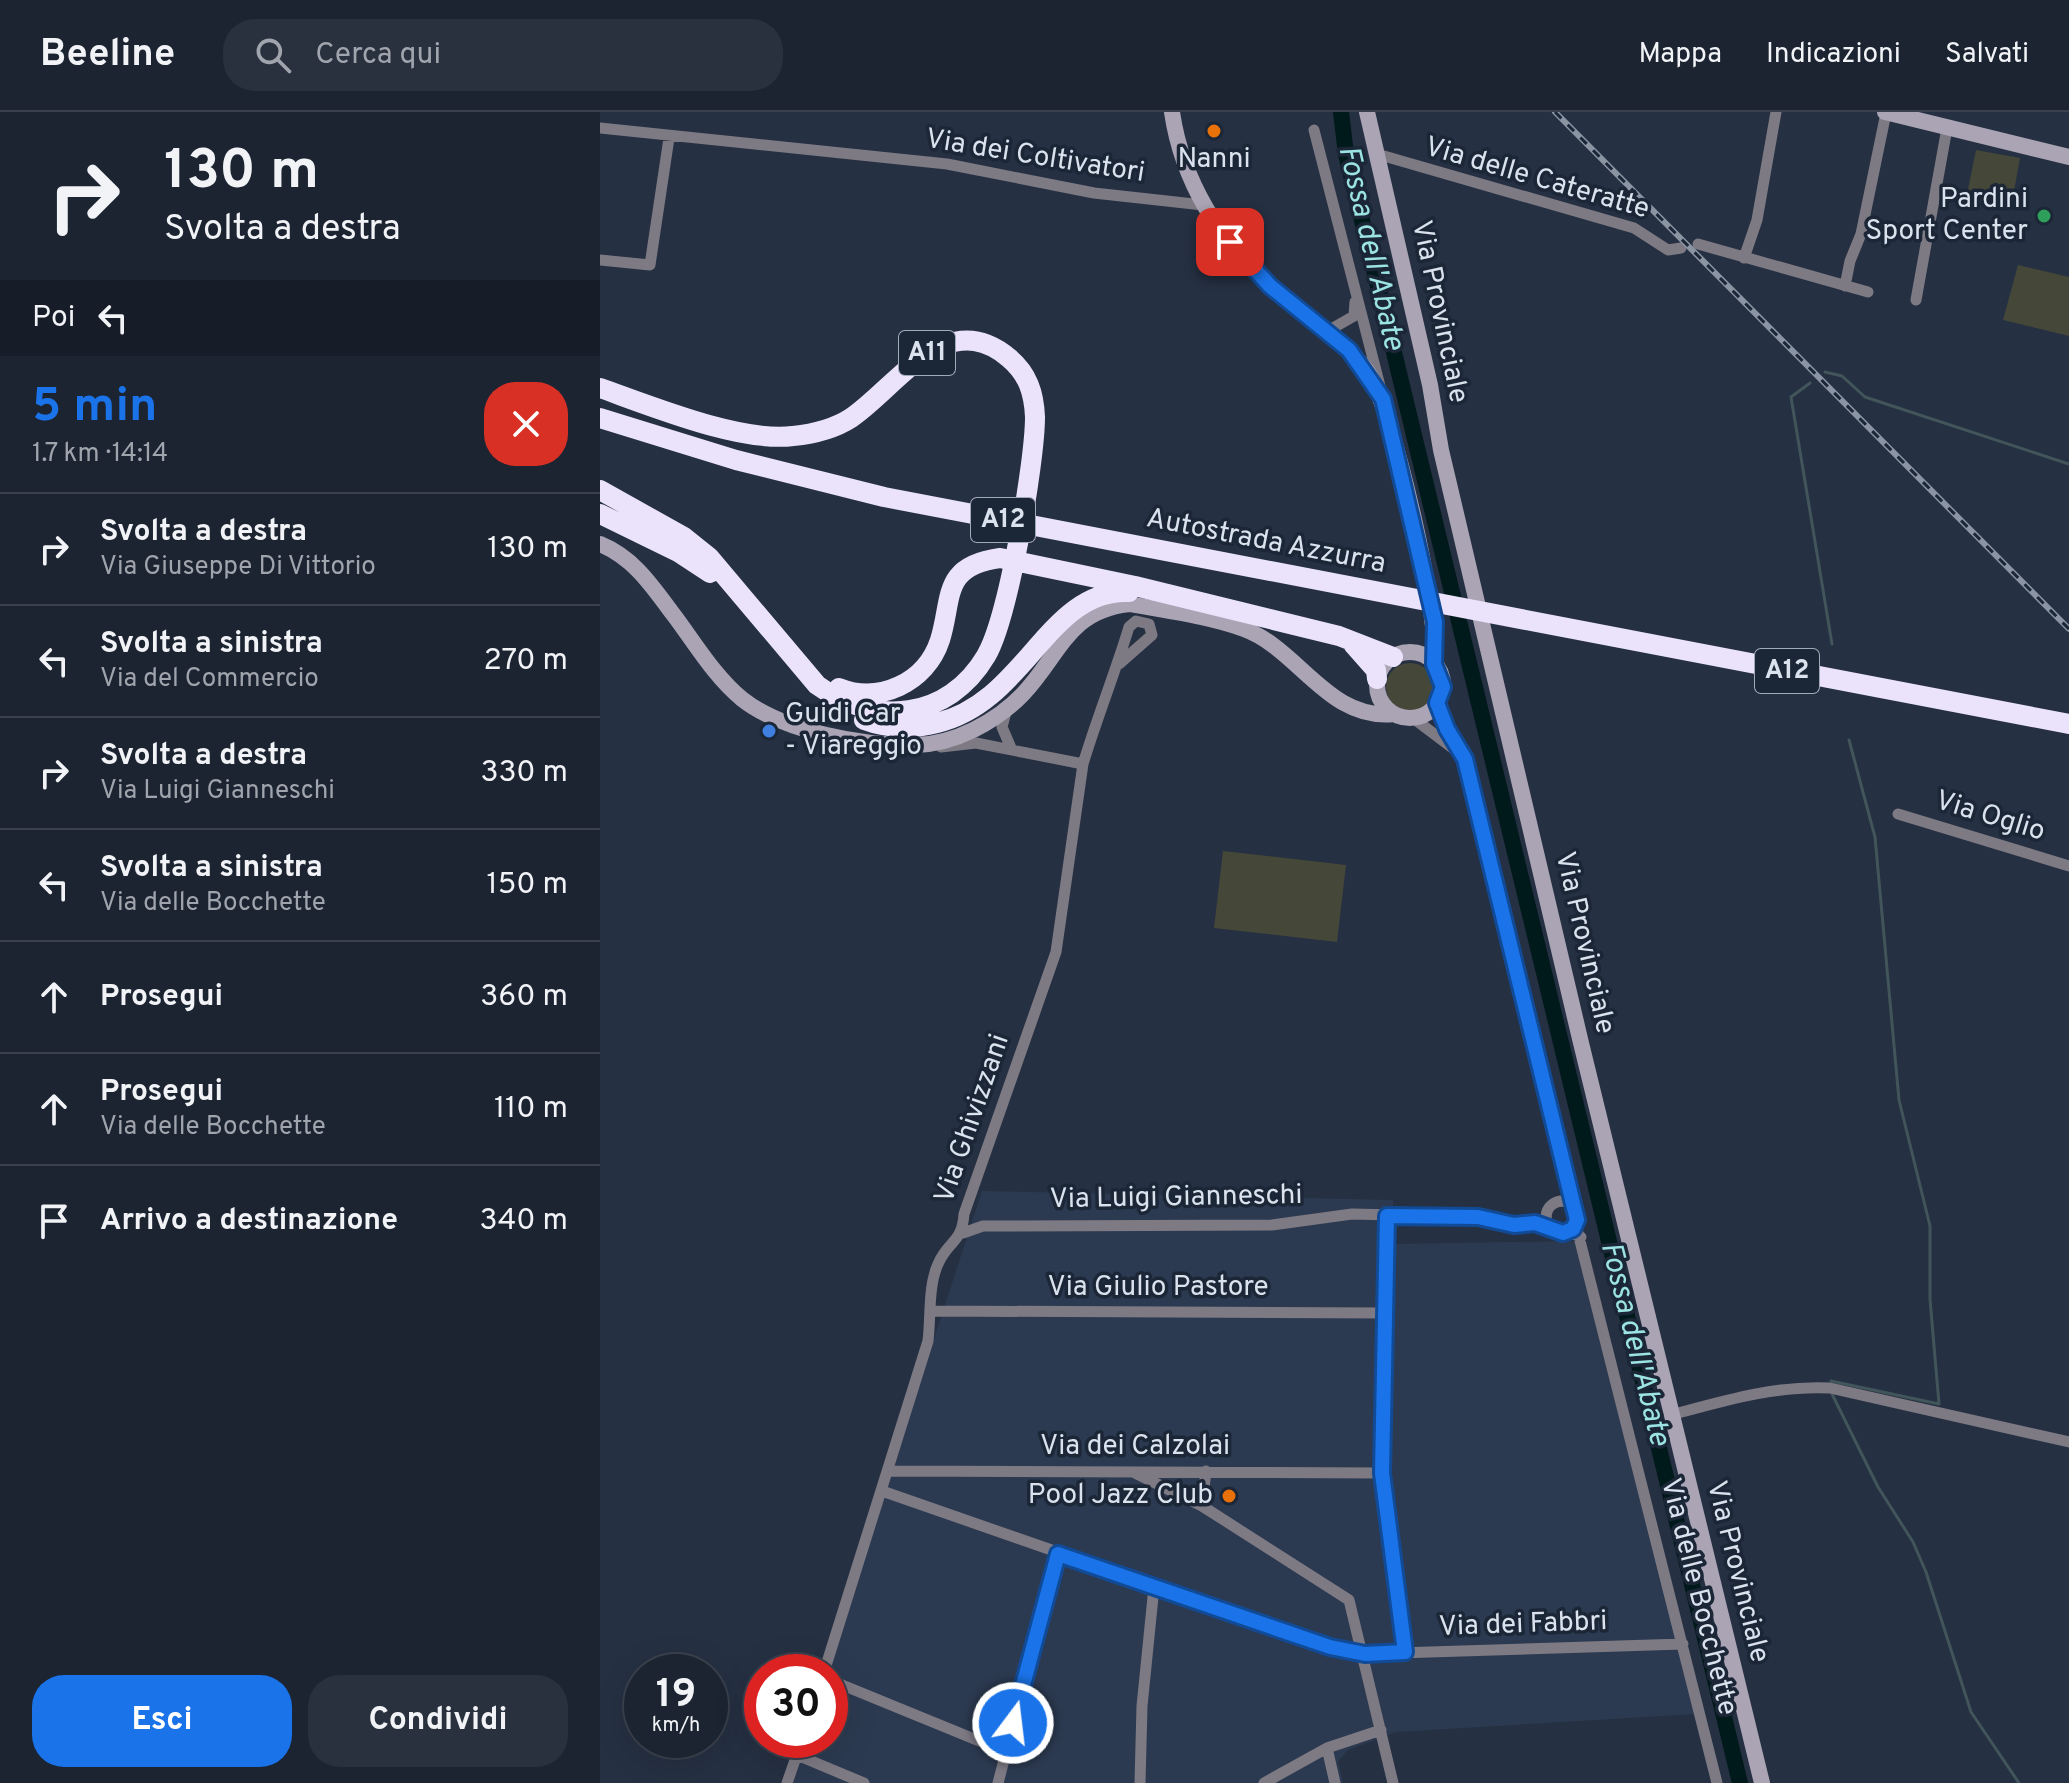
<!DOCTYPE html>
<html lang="it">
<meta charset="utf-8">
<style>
body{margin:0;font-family:Overpass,sans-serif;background:#29303e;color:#f1f3f6;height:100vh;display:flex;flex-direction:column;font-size:30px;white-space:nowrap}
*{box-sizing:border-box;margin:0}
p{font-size:26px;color:#a0a4ac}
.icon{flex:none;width:44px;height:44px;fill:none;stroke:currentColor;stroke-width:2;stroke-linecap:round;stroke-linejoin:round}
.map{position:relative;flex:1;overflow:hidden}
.side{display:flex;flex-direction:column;background:#1c2432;width:600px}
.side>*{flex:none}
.hud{background:#1c2432;color:#f1f3f6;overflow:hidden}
.speed{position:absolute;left:24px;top:1542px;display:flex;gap:16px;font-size:40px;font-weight:700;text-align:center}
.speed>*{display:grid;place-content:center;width:104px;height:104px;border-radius:50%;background:#1c2432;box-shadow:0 8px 32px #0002,0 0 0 2px #3a414d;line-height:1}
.speed small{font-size:20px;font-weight:400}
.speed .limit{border:12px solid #d22;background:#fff;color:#111}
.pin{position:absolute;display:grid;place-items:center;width:68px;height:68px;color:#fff;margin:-34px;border-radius:16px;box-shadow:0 4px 12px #0006}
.me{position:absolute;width:88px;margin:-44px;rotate:15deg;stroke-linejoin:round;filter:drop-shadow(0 0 6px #0008)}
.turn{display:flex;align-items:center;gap:28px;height:168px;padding:0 32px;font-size:36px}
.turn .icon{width:104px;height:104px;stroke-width:2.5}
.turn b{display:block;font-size:56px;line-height:68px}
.then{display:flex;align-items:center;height:76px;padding:0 32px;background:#0003;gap:16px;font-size:30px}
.round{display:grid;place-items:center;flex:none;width:84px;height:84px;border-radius:32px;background:#29303e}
.headline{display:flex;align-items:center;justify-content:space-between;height:136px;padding:0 32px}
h1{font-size:48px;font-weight:700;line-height:60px;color:#1a73e8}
.action{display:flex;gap:16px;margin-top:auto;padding:16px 32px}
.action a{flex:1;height:92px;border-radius:32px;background:#1a73e8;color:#fff;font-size:32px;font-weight:700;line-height:92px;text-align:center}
.action a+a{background:#29303e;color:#f1f3f6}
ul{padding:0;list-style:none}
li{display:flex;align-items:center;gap:24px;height:112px;padding:0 32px;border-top:2px solid #3a414d}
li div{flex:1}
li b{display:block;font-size:30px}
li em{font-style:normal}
header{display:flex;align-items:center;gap:48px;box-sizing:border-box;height:112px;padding:0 40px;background:#1c2432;border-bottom:2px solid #3a414d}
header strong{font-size:38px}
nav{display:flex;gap:44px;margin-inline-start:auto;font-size:28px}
.search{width:560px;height:72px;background:#29303e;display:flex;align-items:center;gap:20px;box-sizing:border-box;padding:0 28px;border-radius:32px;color:#a0a4ac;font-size:30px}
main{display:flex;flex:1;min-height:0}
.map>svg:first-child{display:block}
.built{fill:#2c3a51}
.green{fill:#454838}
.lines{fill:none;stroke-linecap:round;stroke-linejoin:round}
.stream{stroke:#41555a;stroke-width:3}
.river{stroke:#00191a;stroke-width:16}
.street{stroke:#7e7a84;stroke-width:11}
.secondary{stroke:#aaa4b4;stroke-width:16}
.highway{stroke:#ebe2fb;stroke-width:20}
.rail-casing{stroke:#8a94a2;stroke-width:6}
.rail{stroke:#1b2637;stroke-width:3;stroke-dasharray:9;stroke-linecap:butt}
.route-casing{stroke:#114b97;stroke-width:20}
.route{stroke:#1a73e8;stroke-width:14}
.food-dot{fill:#e8710a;stroke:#1b2637;stroke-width:3}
.leisure-dot{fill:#2e9e5b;stroke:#1b2637;stroke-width:3}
.shop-dot{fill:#3f7fe0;stroke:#1b2637;stroke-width:3}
.labels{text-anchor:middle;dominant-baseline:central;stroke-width:7;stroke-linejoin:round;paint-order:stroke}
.shield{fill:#1b2637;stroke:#a1aab7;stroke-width:2}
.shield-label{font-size:26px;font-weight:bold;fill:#dae2ee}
.street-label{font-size:28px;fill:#dae2ee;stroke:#1b2637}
.poi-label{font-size:28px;fill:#dae2ee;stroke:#1b2637;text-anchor:end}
.water-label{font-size:30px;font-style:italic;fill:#9ce4e4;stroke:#1b2637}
</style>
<header>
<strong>Beeline</strong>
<div class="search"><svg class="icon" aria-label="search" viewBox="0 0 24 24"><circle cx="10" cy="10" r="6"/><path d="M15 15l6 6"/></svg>Cerca qui</div>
<nav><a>Mappa</a><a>Indicazioni</a><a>Salvati</a></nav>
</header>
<main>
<section class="side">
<div class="hud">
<div class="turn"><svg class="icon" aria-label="right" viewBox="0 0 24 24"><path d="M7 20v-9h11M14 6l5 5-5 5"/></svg><div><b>130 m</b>Svolta a destra</div></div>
<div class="then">Poi<svg class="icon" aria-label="left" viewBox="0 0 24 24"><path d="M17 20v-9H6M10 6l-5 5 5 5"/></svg></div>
</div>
<div class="headline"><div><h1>5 min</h1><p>1.7 km · 14:14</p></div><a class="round" style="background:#d93025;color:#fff"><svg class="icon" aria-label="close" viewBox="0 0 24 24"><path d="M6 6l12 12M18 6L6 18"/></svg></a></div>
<ul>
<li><svg class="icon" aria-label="right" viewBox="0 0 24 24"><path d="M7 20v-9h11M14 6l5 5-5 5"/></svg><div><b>Svolta a destra</b><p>Via Giuseppe Di Vittorio</p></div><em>130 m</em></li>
<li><svg class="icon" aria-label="left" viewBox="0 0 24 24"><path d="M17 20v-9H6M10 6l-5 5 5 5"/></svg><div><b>Svolta a sinistra</b><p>Via del Commercio</p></div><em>270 m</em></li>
<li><svg class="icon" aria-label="right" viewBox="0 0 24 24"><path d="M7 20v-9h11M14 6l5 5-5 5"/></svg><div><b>Svolta a destra</b><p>Via Luigi Gianneschi</p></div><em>330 m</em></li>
<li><svg class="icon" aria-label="left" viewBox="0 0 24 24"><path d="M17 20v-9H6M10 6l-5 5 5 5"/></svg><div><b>Svolta a sinistra</b><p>Via delle Bocchette</p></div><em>150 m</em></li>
<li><svg class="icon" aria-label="ahead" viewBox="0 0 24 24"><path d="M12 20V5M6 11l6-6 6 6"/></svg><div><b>Prosegui</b></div><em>360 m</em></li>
<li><svg class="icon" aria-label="ahead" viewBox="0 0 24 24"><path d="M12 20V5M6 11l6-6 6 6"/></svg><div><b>Prosegui</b><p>Via delle Bocchette</p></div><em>110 m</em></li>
<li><svg class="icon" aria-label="arrive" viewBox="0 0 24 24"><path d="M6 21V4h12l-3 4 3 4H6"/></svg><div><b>Arrivo a destinazione</b></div><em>340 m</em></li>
</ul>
<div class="action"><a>Esci</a><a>Condividi</a></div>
</section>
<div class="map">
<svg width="1469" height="1671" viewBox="0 0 1469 1671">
<rect width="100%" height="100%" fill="#253042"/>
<path class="built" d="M382,1079L793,1088V1132L978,1129L1096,1602L796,1620L748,1638L738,1650L743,1671H189L203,1628H230V1560H226Z"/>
<path class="green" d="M1376,38L1420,46L1411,96L1366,87Z
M1418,153L1469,165V224L1403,208Z
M786 575a24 24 0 1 1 48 0a24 24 0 1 1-48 0Z
M623,739L746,753L737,830L614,816Z"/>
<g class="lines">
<path class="stream" d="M1225,260L1242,264L1265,285L1469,352
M1210,271L1191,285L1232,532
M1231,1269L1339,1292L1330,1187V1114L1299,988L1275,725L1249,628
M1232,1282L1278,1375L1313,1430L1326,1460L1371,1600L1419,1671"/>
<path class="river" d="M741,0L746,42L1140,1671"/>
<path class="street" d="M0,16L347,52L494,81L603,93
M714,18L780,274
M777,42L1034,116L1068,138L1081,136
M1098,132L1268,180
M1144,146L1157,108L1176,0
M0,148L50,153L69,26
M1245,174L1250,149L1261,122L1286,1
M1316,188L1347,16
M726,220L754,204L755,190
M837,591L847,617L865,647L971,1091L977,1099L976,1113L1117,1671
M407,596L402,615L411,636
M813,606L854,637
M341,635L376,631L483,652
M1298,702L1469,754
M787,1104L782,1361L805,1540
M935,1111C951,1116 967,1119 981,1125
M947,1111C943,1095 956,1085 971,1091
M363,1121L383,1114L672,1113L752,1102L878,1105L914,1113L935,1111L946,1106
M332,1199L784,1201
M1071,1303C1123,1289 1176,1273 1230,1276L1469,1330
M287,1359L782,1361
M535,1361L602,1394L749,1488L793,1671
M282,1379L730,1535L765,1542L1083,1532
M602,1394L606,1359
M224,1560L328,1229C331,1204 328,1174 338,1152C348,1128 362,1132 364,1102L456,840L483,652C497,606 515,561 529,515L536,509L549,512L552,523L519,552
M230,1568L406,1640
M727,1636L781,1618
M197,1643L264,1671
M187,1671L202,1628
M398,1671L458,1442
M540,1671L542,1594L554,1475
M664,1671L727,1636L735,1671"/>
<path class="secondary" d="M572,0C582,69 620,130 672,175C703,203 742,225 767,259C793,295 841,507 834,552
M767,0L830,273L841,338L981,931L1162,1671
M1285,0L1469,45
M0,432C34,446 52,474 73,502C95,531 114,564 142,587C184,620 264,634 316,633C355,632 396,610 423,582C460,543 468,498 530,492C567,499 608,504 644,517C699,537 728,609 794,602
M777 573a33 33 0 1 1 66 0a33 33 0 1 1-66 0Z"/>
<path class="highway" d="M0,276C51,294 141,331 193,324C213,322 234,317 251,306C297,275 346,193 409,246C428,262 434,281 435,305C435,350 408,507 386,544C348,608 275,615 217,573L109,445L84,425L0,378
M0,306L136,348L284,385L1469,612
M0,402L78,440L110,461
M753,532L776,558L777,567
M239,576C279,592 326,571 340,528C353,486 341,454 400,446L535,474L739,524L793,545
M264,608C288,617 313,617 337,611C426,590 448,476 529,480"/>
<g class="rail-casing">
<path id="rail" d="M955,0L1469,517"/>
</g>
<use href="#rail" class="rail"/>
</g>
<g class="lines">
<g class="route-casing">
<path id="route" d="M413,1611L458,1442L730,1535L765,1542L805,1540L782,1361L787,1104L878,1105L914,1113L935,1111L963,1121L973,1117L977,1108L865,647L847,617L837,591L843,575L834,552L835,510L783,287L749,238L670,174L630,130"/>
</g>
<use href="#route" class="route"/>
</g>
<g class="food-dot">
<circle cx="614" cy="19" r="8"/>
<circle cx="629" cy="1384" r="8"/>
</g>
<circle class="leisure-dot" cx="1444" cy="104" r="8"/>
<circle class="shop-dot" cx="169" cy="619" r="8"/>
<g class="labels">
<g class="shield">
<rect x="299" y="219" width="56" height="44" rx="6"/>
<rect x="371" y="386" width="64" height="44" rx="6"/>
<rect x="1155" y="537" width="64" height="44" rx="6"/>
</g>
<g class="shield-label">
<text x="327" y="241">A11</text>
<text x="403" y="408">A12</text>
<text x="1187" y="559">A12</text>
</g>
<g class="street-label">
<text transform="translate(435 45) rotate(9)">Via dei Coltivatori</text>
<text transform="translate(937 67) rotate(16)">Via delle Cateratte</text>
<text transform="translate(839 200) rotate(78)">Via Provinciale</text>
<text transform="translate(666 430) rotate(11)">Autostrada Azzurra</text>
<text transform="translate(1390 705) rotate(17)">Via Oglio</text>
<text transform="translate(984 831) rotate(77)">Via Provinciale</text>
<text transform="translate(373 1007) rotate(-71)">Via Ghivizzani</text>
<text transform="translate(576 1086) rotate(-1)">Via Luigi Gianneschi</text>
<text x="558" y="1176">Via Giulio Pastore</text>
<text x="535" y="1335">Via dei Calzolai</text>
<text transform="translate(1137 1460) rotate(76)">Via Provinciale</text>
<text transform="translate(1098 1485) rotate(76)">Via delle Bocchette</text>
<text transform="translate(923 1513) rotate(-2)">Via dei Fabbri</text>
</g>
<g class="poi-label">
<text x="614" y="48" text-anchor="middle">Nanni</text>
<text x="1428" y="88">Pardini<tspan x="1428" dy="32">Sport Center</tspan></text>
<text x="185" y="603" text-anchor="start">Guidi Car<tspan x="185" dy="32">- Viareggio</tspan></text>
<text x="613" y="1384">Pool Jazz Club</text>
</g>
<g class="water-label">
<text transform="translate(770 136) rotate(77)">Fossa dell'Abate</text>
<text transform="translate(1034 1232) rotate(76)">Fossa dell'Abate</text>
</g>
</g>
</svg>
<div class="speed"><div>19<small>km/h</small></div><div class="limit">30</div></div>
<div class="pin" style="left:630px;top:130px;background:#d93025"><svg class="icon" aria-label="arrive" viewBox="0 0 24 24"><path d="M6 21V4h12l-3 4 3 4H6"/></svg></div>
<svg class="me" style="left:413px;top:1611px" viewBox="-20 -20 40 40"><circle r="17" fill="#1a73e8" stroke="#fff" stroke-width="3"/><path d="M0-11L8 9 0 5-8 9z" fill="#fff"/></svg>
</div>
</main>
